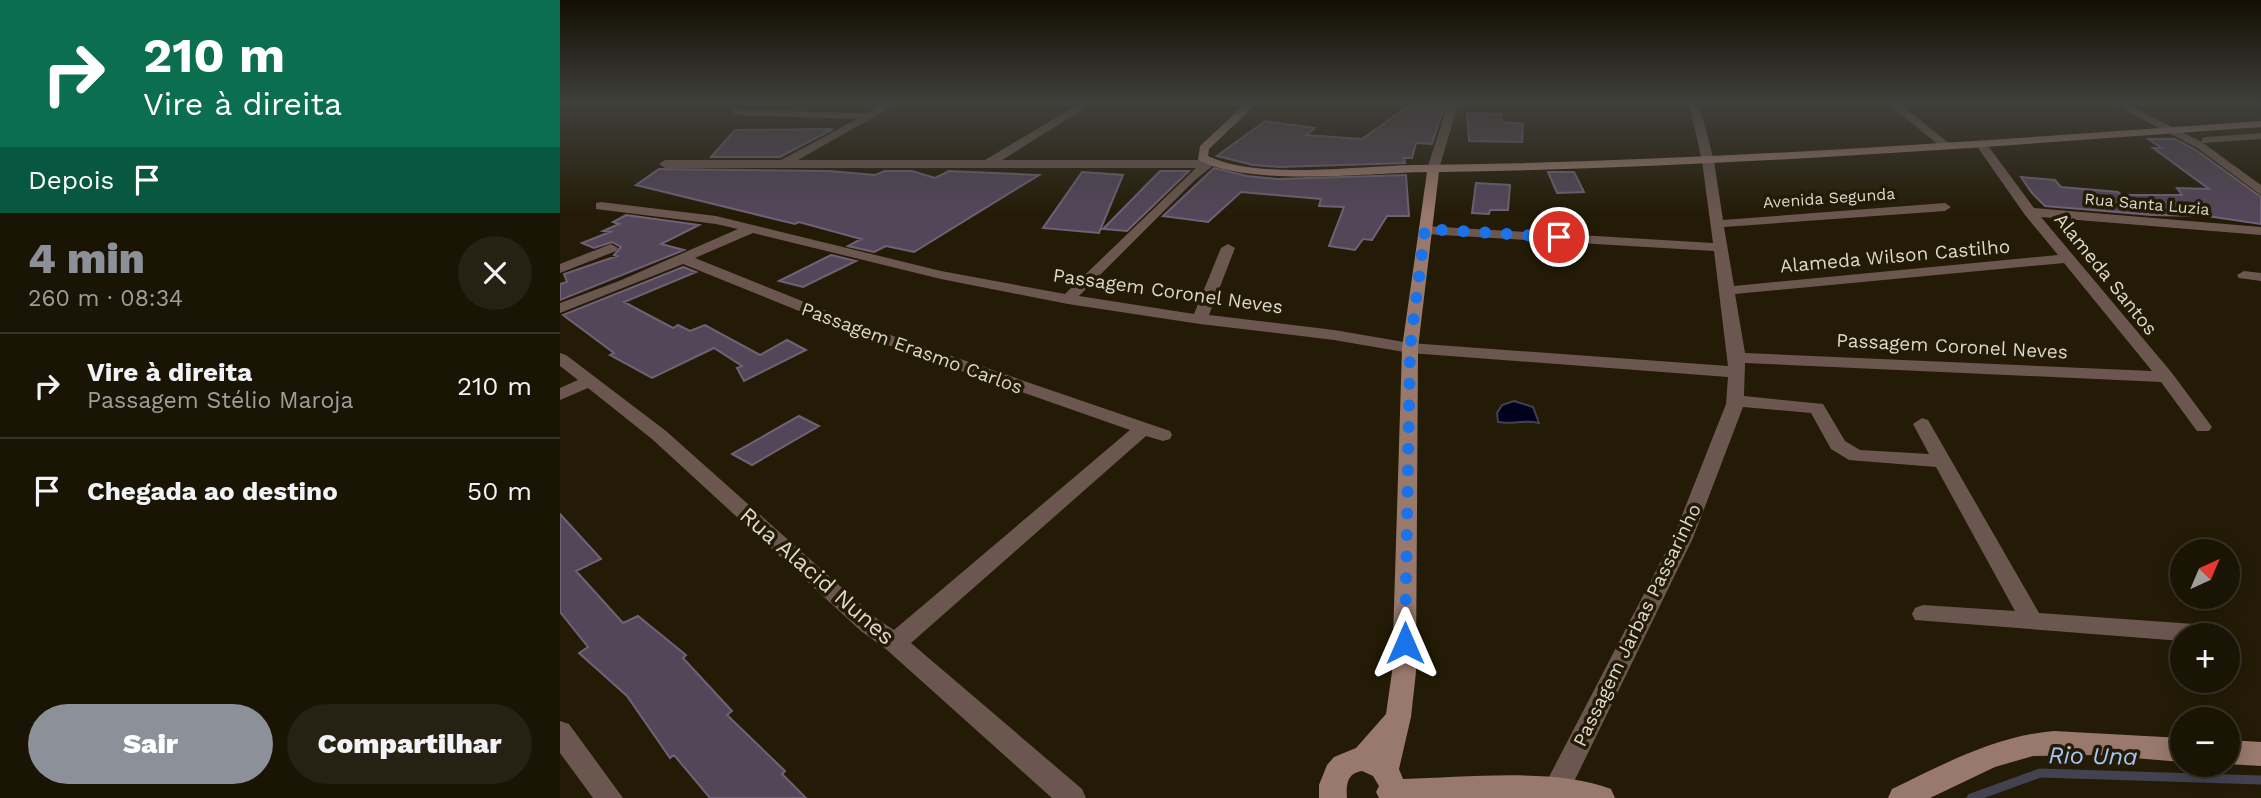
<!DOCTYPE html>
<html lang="pt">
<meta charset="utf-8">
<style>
body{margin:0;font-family:"Work Sans",sans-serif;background:#272113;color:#f1f3f6;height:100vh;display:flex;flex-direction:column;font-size:26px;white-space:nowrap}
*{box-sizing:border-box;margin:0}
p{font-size:23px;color:#9f9e9a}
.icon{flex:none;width:38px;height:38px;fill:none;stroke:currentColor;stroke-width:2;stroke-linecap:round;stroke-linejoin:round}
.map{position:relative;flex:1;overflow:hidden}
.sheet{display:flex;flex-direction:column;background:#1a1404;width:560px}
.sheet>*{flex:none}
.hud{background:#0b6e4f;color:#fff;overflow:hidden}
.needle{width:46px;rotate:44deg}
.controls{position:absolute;left:1610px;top:539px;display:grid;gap:14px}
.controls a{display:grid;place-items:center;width:70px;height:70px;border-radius:50%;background:#1a1404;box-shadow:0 4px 18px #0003,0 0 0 2px #383326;font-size:35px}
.pin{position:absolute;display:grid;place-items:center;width:60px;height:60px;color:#fff;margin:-30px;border:4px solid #fff;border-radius:50%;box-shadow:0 2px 7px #0007}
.me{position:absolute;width:77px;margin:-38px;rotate:0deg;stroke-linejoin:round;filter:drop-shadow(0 0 5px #0008)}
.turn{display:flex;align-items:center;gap:24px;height:147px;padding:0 28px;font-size:32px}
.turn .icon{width:91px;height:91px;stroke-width:2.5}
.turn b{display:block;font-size:49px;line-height:60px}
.then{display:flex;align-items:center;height:66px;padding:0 28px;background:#0003;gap:14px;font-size:26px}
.round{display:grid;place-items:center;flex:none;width:74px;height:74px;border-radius:37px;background:#272113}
.overview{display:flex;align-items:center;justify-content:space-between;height:119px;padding:0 28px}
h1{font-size:42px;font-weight:800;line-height:52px;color:#8c9099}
.button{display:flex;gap:14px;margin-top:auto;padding:14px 28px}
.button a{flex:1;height:80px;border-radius:42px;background:#8c9099;color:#fff;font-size:28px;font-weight:800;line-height:80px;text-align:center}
.button a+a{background:#272113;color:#f1f3f6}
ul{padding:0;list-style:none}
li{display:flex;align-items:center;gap:21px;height:105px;padding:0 28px;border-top:2px solid #383326}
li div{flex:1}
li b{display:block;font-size:26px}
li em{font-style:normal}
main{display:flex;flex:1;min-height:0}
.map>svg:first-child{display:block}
.water{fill:#00021d;stroke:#424251;stroke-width:2}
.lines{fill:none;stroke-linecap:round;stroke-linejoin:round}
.stream{stroke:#424251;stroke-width:9}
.building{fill:#534659;stroke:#706276;stroke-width:2}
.street{fill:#6c5750;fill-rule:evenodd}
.secondary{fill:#9a796d;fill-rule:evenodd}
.route{stroke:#1a73e8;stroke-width:12;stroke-dasharray:0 21.6}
.labels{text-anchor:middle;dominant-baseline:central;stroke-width:7;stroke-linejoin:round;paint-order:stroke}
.far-street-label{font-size:16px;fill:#ddd8cb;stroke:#231b06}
.street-label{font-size:19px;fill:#ddd8cb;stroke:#231b06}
.near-street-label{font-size:23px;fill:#ddd8cb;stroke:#231b06}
.near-water-label{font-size:24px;font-style:italic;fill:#a4c6f7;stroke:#231b06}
</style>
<main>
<section class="sheet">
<div class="hud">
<div class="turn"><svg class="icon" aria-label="right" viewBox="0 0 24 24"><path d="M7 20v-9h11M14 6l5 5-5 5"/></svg><div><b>210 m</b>Vire à direita</div></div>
<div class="then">Depois<svg class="icon" aria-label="arrive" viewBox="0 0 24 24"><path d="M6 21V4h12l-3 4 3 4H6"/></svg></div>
</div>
<div class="overview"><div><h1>4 min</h1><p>260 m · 08:34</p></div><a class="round"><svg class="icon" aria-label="close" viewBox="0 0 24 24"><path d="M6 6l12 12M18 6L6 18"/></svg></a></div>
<ul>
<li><svg class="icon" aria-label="right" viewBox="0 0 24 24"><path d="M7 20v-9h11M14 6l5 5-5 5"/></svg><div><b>Vire à direita</b><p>Passagem Stélio Maroja</p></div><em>210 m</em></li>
<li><svg class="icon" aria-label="arrive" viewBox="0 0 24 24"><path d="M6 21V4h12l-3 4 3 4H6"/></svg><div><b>Chegada ao destino</b></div><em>50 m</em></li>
</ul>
<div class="button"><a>Sair</a><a>Compartilhar</a></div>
</section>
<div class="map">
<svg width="1701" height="798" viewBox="0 0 1701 798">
<rect width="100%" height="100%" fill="#231b06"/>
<path class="water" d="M954,401L973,407L979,423C963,419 954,425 938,422L937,413L942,405Z"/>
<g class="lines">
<path class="stream" d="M1411,798L1480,773L1701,780"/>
</g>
<path class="building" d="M851,104H885L872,144L856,143L852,158H844L845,163L720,167L693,165L657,156L705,121L755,128L746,135L802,139Z
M907,113L942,114L941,122L963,124L962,142L909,141Z
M273,129L220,157H151L175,130Z
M1588,139H1615L1636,150L1701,197V224L1647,216L1592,215L1485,206L1472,193L1461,177L1495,180L1501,187L1558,192L1561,195H1622L1617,188L1649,189L1593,148H1602Z
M654,168L687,176L718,179L846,175L849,216H827L812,240L803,239L795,250L769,246L784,207L759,206L761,199L681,192L648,222L603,216Z
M99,169L269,171L315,175L325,171H352L375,178L389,171L479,175L354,252L326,246L314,252L288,246L301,239L239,222L235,224L76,185Z
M600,171H629L567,231L543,229Z
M522,172L563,175L539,233L483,228Z
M988,172H1014L1024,192L997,193Z
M916,183L950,185L948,210H930L929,214L912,213Z
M66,215L139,225L101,244L124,250L0,300V284L7,282L4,274L57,256L54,255L61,247L52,242L34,248L22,243L50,232L43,231L59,224L53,222Z
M271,255L296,261L243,287L219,281Z
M123,267L136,272L64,302L113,328L118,325L130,331L145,325L200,355L227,340L246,350L184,381L177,368L182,366L154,348L92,378L50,355L54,353L3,315Z
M239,416L259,426L192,465L172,454Z
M0,514L41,559L16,571L63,623L78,616L126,655L123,658L172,711L167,715L225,771L222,774L246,798H150L114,755L110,758L67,696L19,653L28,647L0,612Z"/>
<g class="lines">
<path class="street" d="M324,104H336L238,160H425L519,104H531L442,160H649L655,164L635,180L519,296L634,314L661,248L668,244L675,248L649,315L774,330L850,343L1168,366L1154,251L865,234L858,230L865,226L1153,243L1142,161L1129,104H1139L1154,161L1163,220L1385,203L1391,207L1385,211L1164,227L1174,286L1498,255L1465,215L1416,145L1422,142L1426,143L1474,208L1701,227V235L1481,217L1612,373L1652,427L1649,431H1637L1601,382L1185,363L1184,396L1263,404L1285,441L1300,450L1369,454L1353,424L1362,418L1368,420L1479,613L1634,624L1642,626L1646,633L1644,635H1622V641L1355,620L1352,614L1355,608L1363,605L1455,611L1376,467L1289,460L1271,449L1251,413L1183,407L1133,538L1006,798H978L1113,538L1166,404L1168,377L850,353L774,340L640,324L508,304L381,279L193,233L135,258L307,327L610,431L612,435L610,439L603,441L586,436L351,643L522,789L526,798H492L327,650L301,631L92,439L28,388L0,400V388L18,380L0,366V353L6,355L106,431L317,619L334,630L570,430L296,334L123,264L0,313V303L59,281L178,229L156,224L36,209V203L41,202L156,216L381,271L505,294L636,168H105L99,164L105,160H221L297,119L177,115L173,114V110L307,113ZM1504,263L1592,371L1185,353L1175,294Z
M888,104H898L879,169L869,172L867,169Z
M1329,104H1340L1390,144V148H1382Z
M1554,104H1566L1642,142V138L1646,137L1701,133V139L1643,143L1701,185V195L1637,148Z
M51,244L58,248L56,251L0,273V264Z
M1684,271L1701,273V281L1679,278L1677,275Z
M0,721L9,724L63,798H33L0,753Z"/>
<path class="secondary" d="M685,104H696L649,149L648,156C697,180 798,166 853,165C1136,162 1419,141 1701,121V127C1427,147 1153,168 879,172L858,348L856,672L851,717L839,769L843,779C905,778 993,767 1051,789L1055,798H819L816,792L819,786L813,776L802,771C787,773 786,785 787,798H759V785L767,765L774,757L796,748L826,714L832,672L842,348L867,172C804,173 692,187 638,160L640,146Z
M1494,731L1622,738V762L1538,755L1473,756L1435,767L1370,798H1328L1332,789C1384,764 1435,736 1494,731Z
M1668,740L1701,742V766L1668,764Z"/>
</g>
<linearGradient id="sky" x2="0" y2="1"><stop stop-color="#130f03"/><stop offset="0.48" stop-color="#3f3f3b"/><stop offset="1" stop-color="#3f3f3b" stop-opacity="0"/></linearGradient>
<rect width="1701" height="215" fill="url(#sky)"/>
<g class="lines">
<path class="route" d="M845,643L850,348L865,229L999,237"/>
</g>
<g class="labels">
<g class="far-street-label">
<text transform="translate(1269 198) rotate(-4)">Avenida Segunda</text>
<text transform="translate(1587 204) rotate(5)">Rua Santa Luzia</text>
</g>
<g class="street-label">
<text transform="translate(1335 256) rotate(-5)">Alameda Wilson Castilho</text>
<text transform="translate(1546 274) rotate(51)">Alameda Santos</text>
<text transform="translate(608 291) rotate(8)">Passagem Coronel Neves</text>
<text transform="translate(1392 346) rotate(3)">Passagem Coronel Neves</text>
<text transform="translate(352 348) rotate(20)">Passagem Erasmo Carlos</text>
<text transform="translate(1077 625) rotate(-64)">Passagem Jarbas Passarinho</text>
</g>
<g class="near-street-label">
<text transform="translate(257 576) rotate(41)">Rua Alacid Nunes</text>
</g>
<g class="near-water-label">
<text transform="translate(1533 756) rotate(1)">Rio Una</text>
</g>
</g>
</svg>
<div class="controls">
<a><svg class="needle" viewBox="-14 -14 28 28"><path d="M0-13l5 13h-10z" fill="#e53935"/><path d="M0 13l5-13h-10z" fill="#9f9e9a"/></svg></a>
<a>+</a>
<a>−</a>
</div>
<div class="pin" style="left:999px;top:237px;background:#d93025"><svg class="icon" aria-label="arrive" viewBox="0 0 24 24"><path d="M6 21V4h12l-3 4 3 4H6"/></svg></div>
<svg class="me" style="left:845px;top:643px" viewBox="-20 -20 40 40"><path d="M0-17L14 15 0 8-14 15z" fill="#1a73e8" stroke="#fff" stroke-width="4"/></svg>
</div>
</main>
